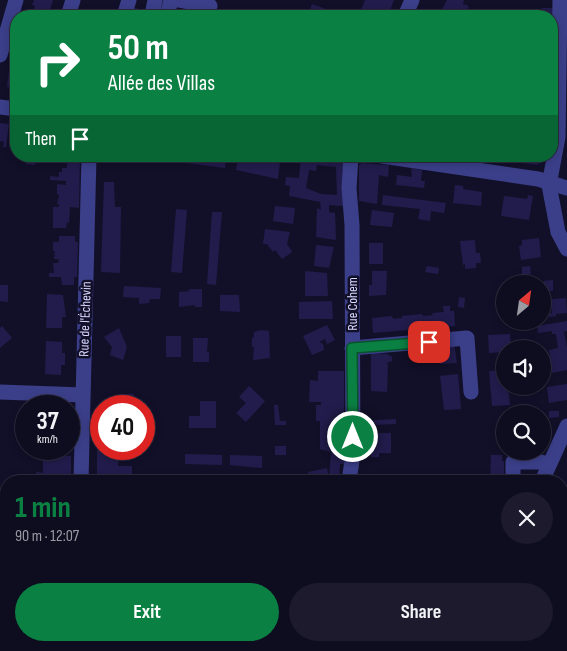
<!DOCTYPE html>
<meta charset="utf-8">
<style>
body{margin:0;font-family:"Sofia Sans Condensed",sans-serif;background:#1c1a2c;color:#f1f3f6;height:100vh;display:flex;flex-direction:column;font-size:19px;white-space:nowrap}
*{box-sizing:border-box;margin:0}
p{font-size:16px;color:#9b9ba4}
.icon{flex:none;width:28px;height:28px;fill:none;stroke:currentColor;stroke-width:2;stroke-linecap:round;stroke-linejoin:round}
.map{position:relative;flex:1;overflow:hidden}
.details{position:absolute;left:0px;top:475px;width:568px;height:176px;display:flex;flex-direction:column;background:#0e0c1f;border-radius:20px 20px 0 0;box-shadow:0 2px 8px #0003,0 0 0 1px #2e2c3d}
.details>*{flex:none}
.hud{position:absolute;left:10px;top:10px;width:548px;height:152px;border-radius:20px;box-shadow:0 2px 8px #0003,0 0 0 1px #2e2c3d;background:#0b8043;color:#fff;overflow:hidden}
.needle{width:32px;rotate:29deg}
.tools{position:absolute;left:496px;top:275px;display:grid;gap:10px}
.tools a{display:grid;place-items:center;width:55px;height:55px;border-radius:50%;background:#0e0c1f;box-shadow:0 2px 8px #0003,0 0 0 1px #2e2c3d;font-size:25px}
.speed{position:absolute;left:15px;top:395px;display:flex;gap:10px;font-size:25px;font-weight:700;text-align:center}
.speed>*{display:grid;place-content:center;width:65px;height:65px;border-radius:50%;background:#0e0c1f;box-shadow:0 2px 8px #0003,0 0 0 1px #2e2c3d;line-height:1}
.speed small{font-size:12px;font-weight:400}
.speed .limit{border:8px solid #d22;background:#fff;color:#111}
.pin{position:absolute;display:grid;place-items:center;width:42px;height:42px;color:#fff;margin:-21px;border-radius:10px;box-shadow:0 2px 8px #0006}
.me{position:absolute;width:55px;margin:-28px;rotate:0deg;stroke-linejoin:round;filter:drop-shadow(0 0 4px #0008)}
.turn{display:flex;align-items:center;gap:18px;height:105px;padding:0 15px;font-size:22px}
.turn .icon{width:65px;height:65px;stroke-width:2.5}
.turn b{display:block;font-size:35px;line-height:42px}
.then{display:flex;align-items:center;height:48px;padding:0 15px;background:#0003;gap:10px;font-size:19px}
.round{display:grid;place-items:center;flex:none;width:52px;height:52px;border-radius:26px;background:#1c1a2c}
.head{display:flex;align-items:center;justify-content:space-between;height:85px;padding:0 15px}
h1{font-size:30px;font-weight:700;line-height:38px;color:#0b8043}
.cta{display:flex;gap:10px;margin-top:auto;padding:10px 15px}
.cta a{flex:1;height:58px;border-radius:30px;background:#0b8043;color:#fff;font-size:20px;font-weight:700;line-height:58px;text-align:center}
.cta a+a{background:#1c1a2c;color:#f1f3f6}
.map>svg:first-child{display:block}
.building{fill:#211c4b;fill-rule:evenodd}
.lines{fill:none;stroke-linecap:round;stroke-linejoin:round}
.path{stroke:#2fbda7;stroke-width:2;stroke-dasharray:2.5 4;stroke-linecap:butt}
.minor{stroke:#3b3f89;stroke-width:15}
.route-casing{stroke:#07532c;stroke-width:12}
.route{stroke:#0b8043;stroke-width:9}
.labels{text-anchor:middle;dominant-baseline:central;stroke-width:5;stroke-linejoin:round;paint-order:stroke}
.street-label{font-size:14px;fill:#d9d8ff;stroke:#121029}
</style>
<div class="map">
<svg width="567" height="651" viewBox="0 0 567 651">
<rect width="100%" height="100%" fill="#121029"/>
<path class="building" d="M34,0H53L48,16L32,14L35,6L32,5Z
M365,0H394L388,16H365L356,11V9L361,10Z
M447,0H464L463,4L469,6L465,16H454L441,11Z
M312,4L326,9L325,13L315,10V12L310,10Z
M130,6L154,14L153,16H127Z
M542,8H553V24H551V16H541Z
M9,71L16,72V88L7,87Z
M0,123L9,124L6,147H3L4,142L0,141Z
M27,156H35V165L26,164Z
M68,156H80L79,208L70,207L69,223L67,222L66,228H53V207H59V204H57L59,195L57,194V184L66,185V181L50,180V176L59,177V172H62V168H67V163H62V158L68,159Z
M137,156H219V158L226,159L225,168L186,163V159H182V163Z
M238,156H260L259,162H280L278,179L236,170Z
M301,156L340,160L344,163L343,206L329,205V212L335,213L336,240L316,237L317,208L321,210L320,202L289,196L290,186L285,185L286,177L299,178ZM317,165L336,167L337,195L321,194L306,188L309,170L316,171Z
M497,156H511V161L497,159Z
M515,156H548L546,160L537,165L514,162Z
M362,163L389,165L388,177L379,175L377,204L359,201V165Z
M411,168L422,170L421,181H425L424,188L396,185L397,175L412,177Z
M104,182H114L115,207H121L120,273L101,272Z
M455,185L463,186V189L482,192L481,206L453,203Z
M383,195L446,203L444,213L431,211L430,221L418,219L420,209L382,205Z
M528,195L533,196L529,220L501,216L504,196L527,199Z
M275,206L295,208L293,224L273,221Z
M176,209L187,210L182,273L171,272Z
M372,210L394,213L392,227L370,225Z
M212,212H222L216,285L207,284Z
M265,229L290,232L287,244L292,251L291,253L282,259L275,250L273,252L267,244H263Z
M59,236H75V242H78L77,277H74V285H62L61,277H49V273H54L53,263H58L59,259H54L55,251H53V242H59Z
M539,238L541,257L521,260L519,246L522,245V240Z
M475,240L476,253H480L481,263H476V268L465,269V264L463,265L460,241Z
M369,243H383V264H369Z
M316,245L334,247L329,268L314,266Z
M427,266L439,268L438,274L425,272Z
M530,266L531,274L522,275V267Z
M305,271L327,273L328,296H305Z
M372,271H387L386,295L369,296V285H372Z
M553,280V291L542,292L544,281Z
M0,285H8V302L0,301Z
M124,286L161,288L160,299H150L149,303L139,304V298L123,297Z
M189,289H202V307H195V305L179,307V292L189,291Z
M47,294L63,295L66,317H62V328H46Z
M220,295H239L240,312L220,311Z
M459,297L465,298L464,308L458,307Z
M566,298L567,313L556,314V316L549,317V314L552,313L551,304L542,305V300Z
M332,301L333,319H299V302Z
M443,306H450V311H454L455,326L373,333L372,318L392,316L393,319L402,318V316L422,314L423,316L433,315L432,313L444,312Z
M567,321V331L564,332L567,347V370L552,373L549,350L558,348L556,334H552V331L538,333L537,326Z
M327,325L335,340L327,344L325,339L319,342L323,344L324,350L312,355L303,336Z
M2,326L12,338L0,348V328Z
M119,328L127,347L123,360L110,355L112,347L104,337Z
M261,330L269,331L270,358L253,360L254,347H252V338L254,337V332Z
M510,334L511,349H505V352L489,353L488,335Z
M166,336H181V357H166Z
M193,338H208L207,352H209V362H193Z
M46,341L62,342V353H65V365H61V375L45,374Z
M454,344L457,363L440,364V345Z
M371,353L387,354L392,357V361L386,363L388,364L387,392L371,391Z
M505,370V386H508L510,405L492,406L489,371Z
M318,371H344V464H340L339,479L329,480L331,452L320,449V421H316V405H321V402H309L310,380L318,381Z
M458,374L461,409L444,410L440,376Z
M567,384V400L549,403L547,387Z
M249,386L265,401L246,422L236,413L246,403L239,397Z
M119,394H134L133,406H118Z
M200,401H216V428H189V416H200Z
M274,405H278L280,421H286V425H275Z
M549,411H559V417L549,418Z
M396,419V424L374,425V433H391V453H379V457H371V453H365V442H359V421Z
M275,446H286V455H275Z
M97,450L119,451L118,466H132V474H97Z
M511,451H537V453L511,454Z
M185,454L222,455V465L185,464Z
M43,455L71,456V474H67V481H36V472L43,473Z
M230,455L262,456V468L230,465Z
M491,455H502V461H504V481H490Z
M327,468L329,478L310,481L308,472Z
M184,475L195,476V479H202V481H183Z
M359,475H409V478H413V475H418V479H421V475H451V481H359Z
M561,554H567V607L564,608V611H567L566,641H561Z
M6,595V604L0,606V596Z
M20,645H32L33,651H21Z
M90,645H115L116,651H91Z
M423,645H437L439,651H422Z
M497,645H510V648H507V651H497Z
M551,645H561V651H551Z"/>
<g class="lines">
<path class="path" d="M0,533L6,545"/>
<path class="minor" d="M178,0L210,6
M560,0L558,137L549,185L558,232L567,249
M153,10L155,0
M68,16L73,0
M124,16L129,0
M167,16L171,0
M405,16L412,0
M0,55L16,0
M0,107L16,109
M382,156L538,179L567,188
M352,348L467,338L471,392
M0,392L83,395
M81,481L89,156
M349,481L353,454L352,225L349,188L351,156
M513,481V462H541L549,464
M542,481L567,426
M62,645L71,651
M349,645V651
M523,651V645"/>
</g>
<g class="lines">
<g class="route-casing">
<path id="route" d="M353,437L352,348L429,342"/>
</g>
<use href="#route" class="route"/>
</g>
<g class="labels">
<g class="street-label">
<text transform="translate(352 304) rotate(-90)">Rue Cohem</text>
<text transform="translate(85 319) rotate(-88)">Rue de l'Échevin</text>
</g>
</g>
</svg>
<div class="tools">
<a><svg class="needle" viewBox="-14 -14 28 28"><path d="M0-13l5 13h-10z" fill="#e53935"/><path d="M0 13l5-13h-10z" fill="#9b9ba4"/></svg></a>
<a><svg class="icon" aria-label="sound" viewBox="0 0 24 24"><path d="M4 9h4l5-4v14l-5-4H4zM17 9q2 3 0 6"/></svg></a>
<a><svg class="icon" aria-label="search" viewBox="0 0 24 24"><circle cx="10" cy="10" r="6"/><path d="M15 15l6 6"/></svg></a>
</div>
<div class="speed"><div>37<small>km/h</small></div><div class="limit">40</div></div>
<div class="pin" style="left:429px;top:342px;background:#d93025"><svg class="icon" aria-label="arrive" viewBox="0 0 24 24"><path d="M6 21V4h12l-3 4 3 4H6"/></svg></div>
<svg class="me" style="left:353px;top:437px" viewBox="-20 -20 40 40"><circle r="17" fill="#0b8043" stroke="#fff" stroke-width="3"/><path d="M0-11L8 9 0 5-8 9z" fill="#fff"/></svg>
<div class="hud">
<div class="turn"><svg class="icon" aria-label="right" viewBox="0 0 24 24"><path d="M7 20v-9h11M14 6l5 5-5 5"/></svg><div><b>50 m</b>Allée des Villas</div></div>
<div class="then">Then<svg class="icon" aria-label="arrive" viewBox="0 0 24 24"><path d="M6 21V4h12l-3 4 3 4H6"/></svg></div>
</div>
<section class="details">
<div class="head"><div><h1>1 min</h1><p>90 m · 12:07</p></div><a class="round"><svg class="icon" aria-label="close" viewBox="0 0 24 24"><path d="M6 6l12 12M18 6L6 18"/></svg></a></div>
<div class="cta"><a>Exit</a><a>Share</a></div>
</section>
</div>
